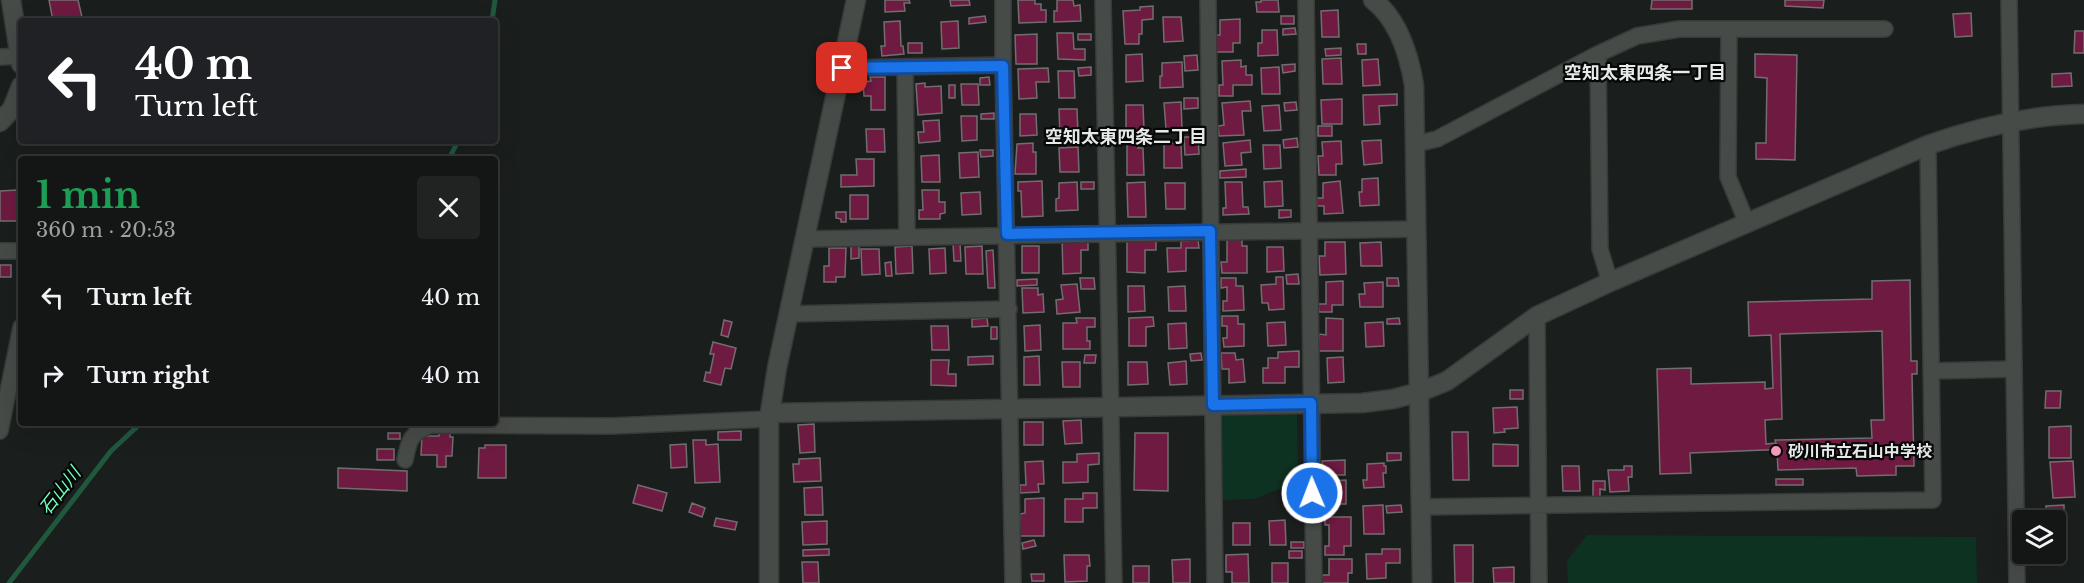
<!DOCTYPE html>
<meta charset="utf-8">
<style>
body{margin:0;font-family:"Libre Baskerville","Noto Sans JP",serif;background:#212322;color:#f1f3f6;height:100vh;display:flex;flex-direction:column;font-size:22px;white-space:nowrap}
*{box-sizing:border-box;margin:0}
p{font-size:20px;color:#9d9fa0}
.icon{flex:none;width:33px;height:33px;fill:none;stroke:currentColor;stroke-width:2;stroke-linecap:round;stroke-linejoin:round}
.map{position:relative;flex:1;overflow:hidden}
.side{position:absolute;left:18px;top:156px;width:480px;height:270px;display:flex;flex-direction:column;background:#141615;border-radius:6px;box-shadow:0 6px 24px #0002,0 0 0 2px #333534}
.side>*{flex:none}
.guide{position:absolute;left:18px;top:18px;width:480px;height:126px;border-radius:6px;box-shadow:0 6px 24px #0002,0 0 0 2px #333534;background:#202124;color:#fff;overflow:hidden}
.controls{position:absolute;left:2012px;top:510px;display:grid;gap:12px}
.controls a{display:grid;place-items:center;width:54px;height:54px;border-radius:6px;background:#141615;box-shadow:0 6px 24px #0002,0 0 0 2px #333534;font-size:30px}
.pin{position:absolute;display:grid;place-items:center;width:51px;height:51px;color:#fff;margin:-26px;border-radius:12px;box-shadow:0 3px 9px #0006}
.me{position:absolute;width:66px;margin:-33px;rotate:359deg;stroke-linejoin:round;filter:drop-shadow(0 0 4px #0008)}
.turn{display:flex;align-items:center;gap:21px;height:126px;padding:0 18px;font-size:27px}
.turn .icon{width:78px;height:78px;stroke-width:2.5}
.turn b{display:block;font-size:42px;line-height:51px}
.round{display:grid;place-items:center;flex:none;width:63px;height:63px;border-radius:6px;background:#212322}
.overview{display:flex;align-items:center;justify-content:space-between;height:102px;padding:0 18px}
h1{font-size:36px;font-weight:700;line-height:45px;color:#1e9e55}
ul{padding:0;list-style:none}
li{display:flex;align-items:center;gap:18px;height:78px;padding:0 18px}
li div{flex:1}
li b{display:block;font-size:22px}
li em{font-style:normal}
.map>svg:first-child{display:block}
.green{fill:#0e3222}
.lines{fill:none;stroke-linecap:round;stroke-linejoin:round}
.stream{stroke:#20583e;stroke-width:5}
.building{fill:#6e1a41;stroke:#736d6f;stroke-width:1.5;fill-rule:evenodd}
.minor-casing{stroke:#373a38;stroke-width:18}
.tertiary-casing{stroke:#373a38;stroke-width:21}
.minor{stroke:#474b48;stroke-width:15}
.tertiary{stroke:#474b48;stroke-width:18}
.route-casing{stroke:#114b97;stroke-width:15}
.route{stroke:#1a73e8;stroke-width:10}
.poi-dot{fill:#ef9ab8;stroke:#060807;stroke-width:2}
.labels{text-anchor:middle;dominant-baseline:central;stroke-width:4.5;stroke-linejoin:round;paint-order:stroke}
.poi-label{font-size:16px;font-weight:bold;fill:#e7e9e8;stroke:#060807;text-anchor:start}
.neighbourhood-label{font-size:18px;font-weight:bold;fill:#e7e9e8;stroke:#060807}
.water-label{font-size:18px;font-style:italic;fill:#73fdbc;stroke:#060807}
</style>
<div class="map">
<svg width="2084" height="583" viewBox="0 0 2084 583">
<rect width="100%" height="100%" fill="#1a1e1c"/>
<path class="green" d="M1297,412L1298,482L1254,499L1221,500L1220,413Z
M1587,535L1976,537L1977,583H1568L1567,561Z"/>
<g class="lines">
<path class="stream" d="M492,21L495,0
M449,159L458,141
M9,583L111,451L141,423"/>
</g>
<path class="building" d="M49,0H78L82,17L53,21Z
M885,0H909L910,3H904L905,11L885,12Z
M950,0H969L970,5L951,6Z
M1018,0H1035V4H1041V10H1046V22L1019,23Z
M1057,0H1073L1074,6L1080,5L1081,21L1054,22V11H1057Z
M1261,0H1278L1279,12H1257L1256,2H1261Z
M1652,0H1692V9H1651Z
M1785,0H1824L1823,8L1785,6Z
M1153,6V19L1142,20V34H1139V44H1125L1123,11L1140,10V7Z
M1338,10L1339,37H1322L1321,11Z
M1971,13L1972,36L1955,37L1953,14Z
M985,16L986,22L969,24V18Z
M1281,16H1294V24H1281Z
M1163,17H1181L1183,41L1164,42Z
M1240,19V43H1233V52H1216V35H1220V20Z
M900,21L901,46H903L904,54L882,56L881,46H885L884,22Z
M958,21L959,48L942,49L941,22Z
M1295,28L1296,34L1283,35V29Z
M1262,30H1277L1278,55L1258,56V43H1262Z
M2075,31H2084V53H2074Z
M1057,33H1073L1074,49H1085V60L1058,59Z
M1037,34V64H1016L1015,35Z
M1078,34H1091V40H1078Z
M908,43H922V53H908Z
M1357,44H1366V54H1358Z
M1341,48V55L1326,56L1325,49Z
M1142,54L1143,81L1126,82V55Z
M1755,54L1797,55L1795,160L1756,159V143H1766L1767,78L1755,77Z
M1197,55L1198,70L1185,71L1184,56Z
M1341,58L1342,84H1323L1322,59Z
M1378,59L1380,85L1363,86L1362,60Z
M1241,60V67L1246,66V75H1252V85H1233V96H1219V85H1223L1222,61Z
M1182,62L1183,87L1160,88V76H1162V63Z
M1295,64V71L1283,73L1282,65Z
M1091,67V75L1079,76L1078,68Z
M1279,67L1280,94H1262L1261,68Z
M1048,68L1049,82H1036L1037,98L1019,99L1018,69Z
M1058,71H1074L1075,98H1059Z
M2071,73L2072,86L2052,87V74Z
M870,77H885V110H871V96H864L863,82L871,81Z
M989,77L990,85H980V78Z
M925,83V87L941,86L942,113L918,115L916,84Z
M961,84H978L979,105H962Z
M949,85H955V98H949Z
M1397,94V105L1379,106L1380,124L1364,125L1363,95Z
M1184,98H1198V108L1184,109Z
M1342,99V124H1322L1321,100Z
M1250,101L1251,111H1242L1244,135L1219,136L1218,126L1224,125L1222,103Z
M1181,102L1182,128L1166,129L1164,103Z
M1296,102L1297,110L1285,111L1284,103Z
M1126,105H1143L1144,130H1126Z
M1279,105L1281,130L1264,131L1262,106Z
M1059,109H1077L1078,135L1060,136Z
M994,113V119H981V114Z
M1020,114H1036L1037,135L1020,136Z
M961,116H977V140L962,141Z
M939,120L940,141L919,143L918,132H924L923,121Z
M1318,126H1332V136H1318Z
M866,129H884L885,152H867Z
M1184,137H1198L1199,154L1185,155Z
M1297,138L1298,147L1284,148L1283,140Z
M1250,140L1251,152L1241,153L1242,165L1225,166L1223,143Z
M1381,140L1382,163L1364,165L1362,141Z
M1341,141L1342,164H1336V175H1319L1318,156H1323L1322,142Z
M1127,142H1138V148H1143L1144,175H1127Z
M1033,143V152H1036V174H1015L1017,144Z
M1164,143H1181L1182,168H1164Z
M1263,145H1280L1281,168L1264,169Z
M1078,147L1079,172H1060L1059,148Z
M980,150H993V156L981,157Z
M978,152L979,177L960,178L959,153Z
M939,155L940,182H922L921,156Z
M856,159H874V186L841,187V175H857Z
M1246,169V177L1220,178V171Z
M1378,178L1379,205L1360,206L1359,192H1362V179Z
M1042,181L1043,216L1022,217L1021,191H1018V182Z
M1282,181L1283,206L1265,207L1264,182Z
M1340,181L1343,213L1324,214V206H1317V198H1323V183Z
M1077,182L1078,210L1056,211V199L1059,198V183Z
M1081,182H1094V189H1081Z
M1145,182L1146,217H1128L1127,183Z
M1225,182H1242L1243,207H1248L1249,214L1223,215V208H1226Z
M1165,183H1185V209H1166Z
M17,190L18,221H0V191Z
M922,190H939V202H945V213L940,214V219H919V210H923Z
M980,192L981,214L962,215L961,193Z
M850,195H868V219H850Z
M1279,210H1291V217L1279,218Z
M836,212H846V222H841V219L836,218Z
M1227,238H1242V246H1247V273H1222L1221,262H1227Z
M1062,239H1088V250H1081V273L1063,274Z
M1198,240L1199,248H1186V271L1168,272L1167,248H1181V241Z
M1127,241H1156V250H1145V273L1127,272Z
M1325,242H1345L1346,274L1320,275L1319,256H1325Z
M1381,242L1382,266H1361L1360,243Z
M953,243H960L961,261H954Z
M851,246H859V258L851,259Z
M912,246L913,273L896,274L895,247Z
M982,246L983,274H966L965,247Z
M1022,246H1039V273H1022Z
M1267,247H1283L1284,271L1267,272Z
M829,248H846L845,277H836V282H824V266H829Z
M945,248L946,273L930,274L929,249Z
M861,249H879L880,274L862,275Z
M993,250L995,288H988L986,251Z
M891,262L892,276H886L885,263Z
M0,265H11V277H0Z
M1298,274L1299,284H1287L1286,275Z
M1276,277H1283L1284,309L1269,310L1268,303H1262L1261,285L1276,284Z
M1080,278H1094L1095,289H1081Z
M1221,278H1236V286H1243L1244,310L1223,311V301H1227V287L1221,288Z
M1387,278H1398L1399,286H1387Z
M1037,279V285L1017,286V280Z
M1910,280L1911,361H1917V374H1912L1914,466H1896V475L1857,476L1856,468L1778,470L1777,450H1765L1690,453L1691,473L1660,474L1657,369L1691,368V384L1765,382V389L1773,388L1771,335L1749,336L1748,302L1872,299V281ZM1882,331L1884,420H1871L1872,438L1775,440L1776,443L1766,444L1765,420L1782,419L1780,334Z
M1343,281V305H1332V312H1319L1318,304H1326V282Z
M1383,282V307H1360L1359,294H1365L1364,283Z
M1077,284L1080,312L1057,314L1056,300L1063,299L1061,285Z
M1128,286H1144L1145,311L1128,312Z
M1185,286L1186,311H1169L1168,287Z
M1022,288H1038V295L1043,294L1044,312L1023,313Z
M1222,316H1238V324H1244V346L1224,347L1223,338H1227V326H1222Z
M1153,317L1154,326L1146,327V346H1129V318Z
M987,318L988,326L972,327V319Z
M1076,318H1095V327H1087V341H1090V349H1063V323H1077Z
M1326,318L1343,319V351H1318L1319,334L1326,335Z
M1399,318L1400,324H1387V319Z
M724,320L732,322L728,337L721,335Z
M1285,322L1286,345L1268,346L1267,323Z
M1383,322L1384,346L1366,347L1365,323Z
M1186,323L1187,348L1169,349L1168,324Z
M1040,325L1041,350L1025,351L1024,326Z
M931,326H948L949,350H932Z
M991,327H997V339H991Z
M713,342L736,348L731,369L725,368L721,385L704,381L706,372L710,373L714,354H710Z
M1299,351V367H1285V383H1263V368H1268V358H1278V352Z
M1201,353L1202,360L1191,361L1190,354Z
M1221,353H1235L1236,360L1243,359L1245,382L1229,383V369H1222Z
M1085,355H1096L1095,363H1084Z
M993,356V364L968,365V357Z
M1039,356L1040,385H1024V357Z
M1343,357L1344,382L1328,383L1327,358Z
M931,360H949L948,374H956V386L931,385Z
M1186,361L1187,384L1170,385L1168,363Z
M1062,362H1080V387H1063Z
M1128,362H1147L1148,384L1128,385Z
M1510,390H1523V399H1510Z
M2046,391H2061L2060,408H2045Z
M1517,407L1518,428L1504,429L1505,432L1494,433L1493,408Z
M1081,420L1082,443L1065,444L1063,421Z
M1024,422H1043V445H1024Z
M814,424L815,452L800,453L798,425Z
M2071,426V458H2049V427Z
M439,429H450V437H453L452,456H446V467H437V455H421L422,436H439Z
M741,431V440H718V432Z
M1452,432H1468L1469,480H1453Z
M388,433H400V439H388Z
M1135,433H1168V491L1134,490Z
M693,440H706V445L718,444L720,482L695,483Z
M686,444L687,467L671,468L670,445Z
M1493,444L1518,445V466H1493Z
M485,445H506V478H478L479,448H485Z
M377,449H394V460H377Z
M1099,453V464L1088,465V482L1063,483V462H1077V454Z
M1387,453H1401V460L1387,461Z
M820,458L821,481L794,482L793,464H799V459Z
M1345,460V475H1323L1322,461Z
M1043,461L1044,484H1038L1039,492L1020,493V485H1026L1025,462Z
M2073,461L2075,497L2053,498L2050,462Z
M1384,463V466H1386V473H1383L1384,487L1364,488L1363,480H1367V464Z
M1562,466H1579L1580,491H1563Z
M1624,466H1632V477H1628L1629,491L1610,492L1608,470H1624Z
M338,468L407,471V491L338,488Z
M1776,479H1803V485H1776Z
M1346,480V504H1328L1327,481Z
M1593,481H1605V490L1600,489V497H1593Z
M638,485L667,493L662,511L633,503Z
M822,487L823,515H805L804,488Z
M1297,492L1299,498L1289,502L1287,496Z
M1083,493H1097V508H1083V522H1065V499H1083Z
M1044,498V536H1020V514L1025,513V499Z
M692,503L705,508L702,517L689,512Z
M1383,505L1384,534H1364L1363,506Z
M1401,505L1402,512L1387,513L1386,506Z
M2064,505V530L2055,531V520H2046V506Z
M1325,517H1351V546H1344V555H1325V546H1329V525H1325Z
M716,518L737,522L735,530L714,526Z
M1285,520L1286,545H1270L1269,521Z
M827,521V544L803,545L802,522Z
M1233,523H1250V545H1233Z
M1034,540L1036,546L1023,549L1022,543Z
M1291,542H1304V548H1291Z
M1454,545H1473V583H1455Z
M829,549V555L803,556V550Z
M1382,549H1400V563H1386V578L1367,579L1366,554H1382Z
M1289,551H1302V558H1289Z
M1248,554L1249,583H1232V572H1226V555Z
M1064,555H1089L1090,566H1087V581L1065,582Z
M1190,559V583H1173L1172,560Z
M1329,559H1352V573H1348V583H1322V575H1329Z
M802,562H818L819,583H803Z
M1272,563H1288V583H1272Z
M1133,566H1149V583H1133Z
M1514,567V583H1494L1493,568Z
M1031,574H1044V581H1032Z"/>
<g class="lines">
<g class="minor-casing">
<path id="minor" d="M1003,0V65L1013,583
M1103,0L1114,583
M1208,0L1215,583
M1306,0L1314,583
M2009,0L2017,583
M1729,29L1728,177L1747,223
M1598,54L1600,249L1610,282
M0,57L20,56
M905,67L907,236
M842,68L1003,65
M1416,144L1437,139L1598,54L1637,36L1679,29H1885
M805,239L1417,229
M0,251H21
M789,314L1009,309
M1537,316L1539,583
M1932,371L2014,369
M0,431L21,327
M405,460C409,439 411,433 431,425L612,426L769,419
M1421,507L1933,500L1928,145"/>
</g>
<g class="tertiary-casing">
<path id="tertiary" d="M11,0L21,64
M1373,0C1399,20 1409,55 1414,85L1422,583
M0,122L12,109L21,86
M770,413L1362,403L1393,399L1420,392L1447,381L1537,316L1610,282L1928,145C1979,127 2030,115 2084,114
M769,583V419L777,368L856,0"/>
</g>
<use href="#minor" class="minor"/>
<use href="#tertiary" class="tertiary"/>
</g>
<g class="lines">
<g class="route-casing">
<path id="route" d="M842,68L1003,66L1007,234L1210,231L1213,405L1311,403L1312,493"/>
</g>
<use href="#route" class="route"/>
</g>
<circle class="poi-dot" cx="1776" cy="451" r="6"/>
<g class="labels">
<g class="poi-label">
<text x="1788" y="451">砂川市立石山中学校</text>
</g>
<g class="neighbourhood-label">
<text x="1645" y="73">空知太東四条一丁目</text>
<text x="1126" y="137">空知太東四条二丁目</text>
</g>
<g class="water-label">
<text transform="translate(60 491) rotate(-52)">石山川</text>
</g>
</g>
</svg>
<div class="controls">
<a><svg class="icon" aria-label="layers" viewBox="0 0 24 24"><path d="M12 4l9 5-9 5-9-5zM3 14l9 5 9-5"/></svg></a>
</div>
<div class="pin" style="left:842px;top:68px;background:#d93025"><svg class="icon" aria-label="arrive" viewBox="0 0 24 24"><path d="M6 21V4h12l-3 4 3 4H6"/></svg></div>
<svg class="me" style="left:1312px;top:493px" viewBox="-20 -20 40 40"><circle r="17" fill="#1a73e8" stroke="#fff" stroke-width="3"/><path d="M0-11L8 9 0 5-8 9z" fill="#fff"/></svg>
<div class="guide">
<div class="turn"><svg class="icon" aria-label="left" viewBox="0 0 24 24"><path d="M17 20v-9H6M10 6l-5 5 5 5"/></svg><div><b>40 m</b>Turn left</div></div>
</div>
<section class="side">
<div class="overview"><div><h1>1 min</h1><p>360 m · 20:53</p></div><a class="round"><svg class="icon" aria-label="close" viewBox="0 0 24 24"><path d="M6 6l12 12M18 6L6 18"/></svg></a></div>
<ul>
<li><svg class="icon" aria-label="left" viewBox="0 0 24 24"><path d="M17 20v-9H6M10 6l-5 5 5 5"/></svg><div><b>Turn left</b></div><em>40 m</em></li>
<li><svg class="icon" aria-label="right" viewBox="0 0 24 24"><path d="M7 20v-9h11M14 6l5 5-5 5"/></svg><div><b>Turn right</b></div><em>40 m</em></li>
</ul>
</section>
</div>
